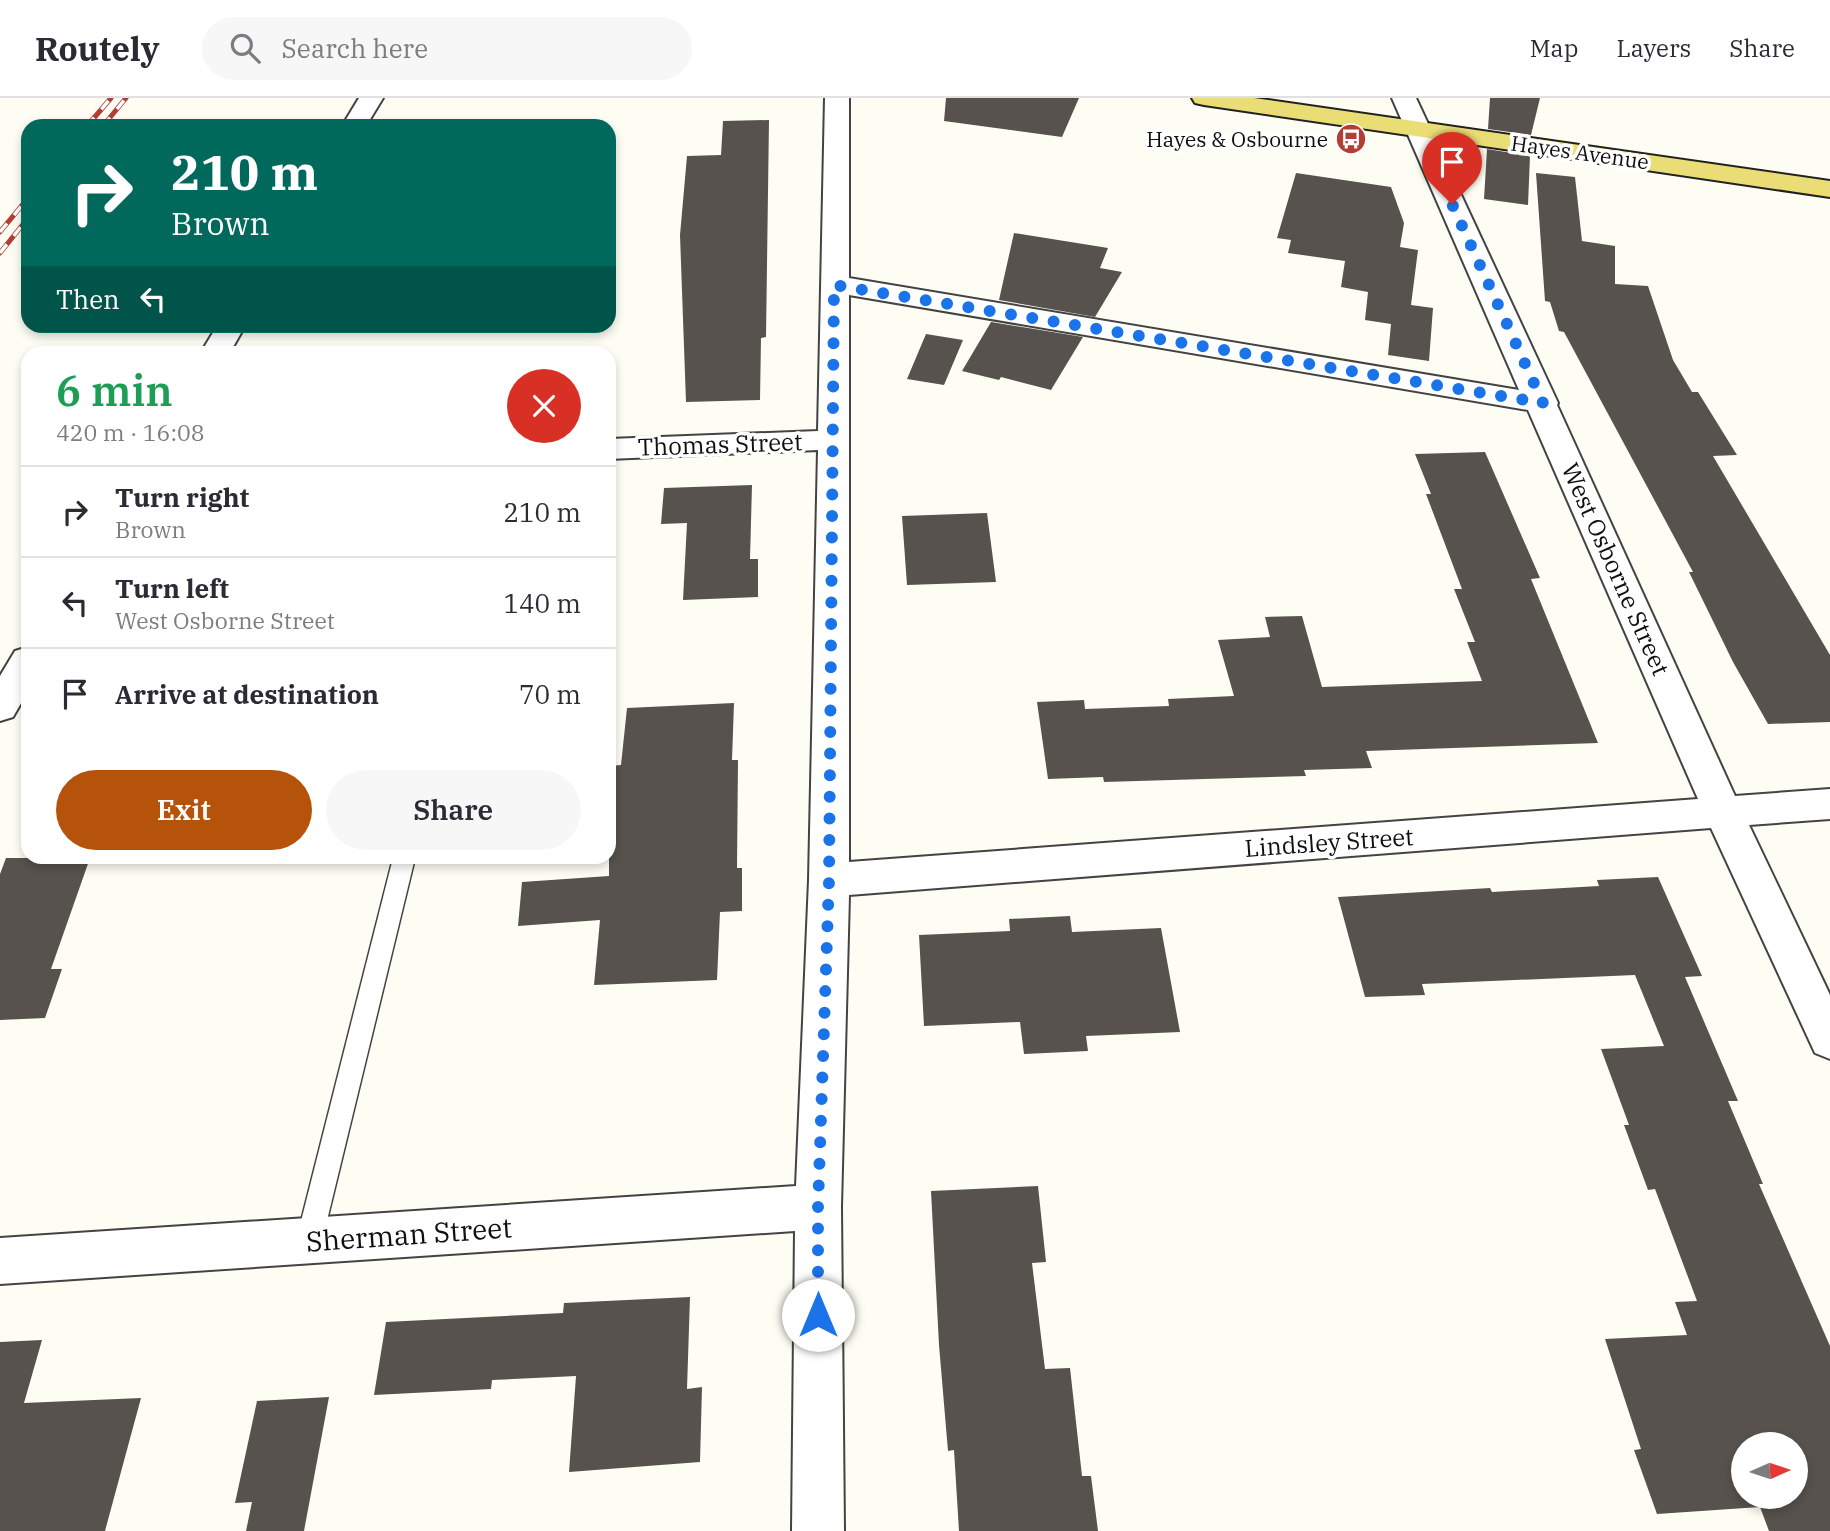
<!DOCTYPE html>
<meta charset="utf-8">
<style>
body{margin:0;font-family:"IBM Plex Serif",serif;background:#f7f7f7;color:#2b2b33;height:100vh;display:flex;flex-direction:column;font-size:26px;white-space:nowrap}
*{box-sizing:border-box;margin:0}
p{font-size:23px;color:#7c7c81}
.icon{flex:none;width:38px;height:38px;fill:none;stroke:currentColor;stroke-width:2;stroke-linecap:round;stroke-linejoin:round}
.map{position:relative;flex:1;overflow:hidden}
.sheet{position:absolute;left:21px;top:248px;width:595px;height:518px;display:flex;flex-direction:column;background:#fff;border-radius:21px;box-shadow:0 4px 10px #0003}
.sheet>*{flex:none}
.banner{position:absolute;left:21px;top:21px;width:595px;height:214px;border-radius:21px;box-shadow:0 4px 10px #0003;background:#00695c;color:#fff;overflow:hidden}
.needle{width:46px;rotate:87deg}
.tools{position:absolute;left:1731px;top:1334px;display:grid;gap:14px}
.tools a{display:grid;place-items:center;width:77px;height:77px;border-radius:50%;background:#fff;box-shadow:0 4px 10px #0003;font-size:35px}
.pin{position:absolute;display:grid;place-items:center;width:60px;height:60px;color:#fff;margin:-72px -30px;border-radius:50% 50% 50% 0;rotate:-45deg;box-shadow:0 0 7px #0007}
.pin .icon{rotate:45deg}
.me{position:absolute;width:77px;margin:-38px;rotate:0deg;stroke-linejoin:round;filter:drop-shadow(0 0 5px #0008)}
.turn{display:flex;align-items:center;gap:24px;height:147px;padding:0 35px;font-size:32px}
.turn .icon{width:91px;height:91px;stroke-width:2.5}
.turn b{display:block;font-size:49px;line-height:60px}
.then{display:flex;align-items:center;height:66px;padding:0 35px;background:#0003;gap:14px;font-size:26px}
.round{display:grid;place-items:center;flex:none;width:74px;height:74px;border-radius:37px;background:#f7f7f7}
.summary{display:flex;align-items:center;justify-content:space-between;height:119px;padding:0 35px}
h1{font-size:42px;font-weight:600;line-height:52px;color:#1e9e55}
.cta{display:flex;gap:14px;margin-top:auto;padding:14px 35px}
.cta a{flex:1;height:80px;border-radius:42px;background:#b45309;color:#fff;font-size:28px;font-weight:600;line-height:80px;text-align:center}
.cta a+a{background:#f7f7f7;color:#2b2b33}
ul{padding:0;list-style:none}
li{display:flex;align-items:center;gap:21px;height:91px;padding:0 35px;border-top:2px solid #e1e1e2}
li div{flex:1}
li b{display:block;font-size:26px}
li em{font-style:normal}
header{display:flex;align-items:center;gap:42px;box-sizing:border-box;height:98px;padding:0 35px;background:#fff;border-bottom:2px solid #e1e1e2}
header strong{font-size:33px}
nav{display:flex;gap:38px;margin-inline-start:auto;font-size:24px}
.search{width:490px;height:63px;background:#f7f7f7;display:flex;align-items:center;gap:18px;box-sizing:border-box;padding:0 24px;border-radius:38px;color:#7c7c81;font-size:26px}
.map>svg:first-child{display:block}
.building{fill:#57524d;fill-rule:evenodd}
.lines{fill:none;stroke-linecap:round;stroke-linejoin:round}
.service-casing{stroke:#434343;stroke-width:3}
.minor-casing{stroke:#434343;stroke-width:4}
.tertiary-casing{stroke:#434343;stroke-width:4}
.primary-casing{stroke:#212121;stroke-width:4}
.service{fill:#fff;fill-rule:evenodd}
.minor{fill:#fff;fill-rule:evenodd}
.tertiary{fill:#fff;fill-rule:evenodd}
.primary{fill:#ebdd76;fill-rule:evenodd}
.rail-casing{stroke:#b23e35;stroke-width:5}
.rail{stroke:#fff;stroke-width:3.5;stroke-dasharray:11;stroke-linecap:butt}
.route{stroke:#1a73e8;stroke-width:12;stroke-dasharray:0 21.6}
.labels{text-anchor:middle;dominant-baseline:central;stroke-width:7;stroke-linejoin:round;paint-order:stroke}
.far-poi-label{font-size:21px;fill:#101010;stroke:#fff;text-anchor:end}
.far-street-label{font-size:21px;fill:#101010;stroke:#fff}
.street-label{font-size:24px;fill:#101010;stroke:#fff}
.near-street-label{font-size:28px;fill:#101010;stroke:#fff}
</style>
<header>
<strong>Routely</strong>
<div class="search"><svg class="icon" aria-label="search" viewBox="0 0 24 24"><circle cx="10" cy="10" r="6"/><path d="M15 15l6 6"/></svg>Search here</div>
<nav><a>Map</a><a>Layers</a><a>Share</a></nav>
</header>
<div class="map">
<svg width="1830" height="1433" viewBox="0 0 1830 1433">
<rect width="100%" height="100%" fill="#fefdf3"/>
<path class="building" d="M946,0H1079L1062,39L944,23Z
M1490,0H1540L1531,37L1488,31Z
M769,22L766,239L761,240L760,302L686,304L680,137L687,58L721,57L723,23Z
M1487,51L1530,58L1528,107L1484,101Z
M1296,75L1391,89L1404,125L1400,149L1418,152L1411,207L1433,210L1429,263L1388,257L1391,226L1365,222L1368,194L1341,189L1345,163L1288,155L1291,142L1277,140Z
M1536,75L1575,79L1582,143L1615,148V186L1648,188L1673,262L1692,294H1698L1737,357L1713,358L1830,557V624L1768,626L1733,564L1689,474H1693L1564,234L1559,233L1550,204L1545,203Z
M1014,135L1108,150L1100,170L1122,174L1095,219L999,202Z
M991,224L1083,239L1051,292L1001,279L999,282L962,273Z
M926,236L963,242L944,287L907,281Z
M1485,354L1540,480L1531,481L1598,645L1366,653L1372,670L1304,672L1306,678L1104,684L1103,679L1048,681L1037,604L1084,602L1085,611L1169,608L1168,601L1234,598L1218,542L1270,539L1265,519L1302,518L1322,589L1482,583L1467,544H1475L1454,491H1462L1426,396H1431L1415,356Z
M752,387L750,461H758V499L683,502L687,425L661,426L664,390Z
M987,415L996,484L907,487L902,418Z
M734,605L732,662H738L737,770H742V813L720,814L717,882L594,887L600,822L518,828L522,784L609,778V668L621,667L627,610Z
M6,760H90L51,871H62L45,920L0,922V776Z
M1658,779L1702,878L1685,879L1738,1003H1728L1763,1086H1759L1830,1248V1433H1769L1760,1409L1657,1416L1634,1352L1641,1351L1605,1241L1687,1237L1675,1204L1697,1203L1655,1091L1648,1092L1624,1027H1629L1601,951L1664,948L1635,877L1422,886L1425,897L1365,899L1338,799L1490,790L1492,794L1599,788L1597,782ZM1743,1346H1796V1398H1743Z
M1070,818L1072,834L1161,830L1180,934L1086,938L1088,953L1024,956L1020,924L924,928L919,837L1010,833L1009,821Z
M1038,1088L1046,1164L1032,1165L1045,1271L1070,1270L1082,1378H1091L1098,1433H959L954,1352L948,1353L939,1247L931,1093Z
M690,1199L687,1291L702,1289L700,1364L569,1374L576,1278L492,1282L491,1291L374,1297L386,1224L563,1215L564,1205Z
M42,1242L24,1305L141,1300L105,1433H0V1244Z
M329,1299L304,1433H246L252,1404L235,1405L257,1303Z"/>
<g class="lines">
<g class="service-casing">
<path id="service" d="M393,760H415L322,1143L318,1152L309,1155L300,1152L296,1143Z"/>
</g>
<g class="minor-casing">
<path id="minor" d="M825,0H849V180L1519,292L1392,0H1416L1558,305L1557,307L1735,698L1830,691V721L1749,727L1830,897V961L1815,955L1711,730L849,797L841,1109L844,1433H792L795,1133L0,1186V1140L796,1088L809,782L818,352L609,361V341L818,333ZM849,197L1528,312L1698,701L849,764Z"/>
</g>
<g class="tertiary-casing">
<path id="tertiary" d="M359,0H383L366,28H342Z
M217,228H245L229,256H200Z
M28,549V593L13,619L0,623V578L15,553Z"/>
</g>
<g class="primary-casing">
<path id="primary" d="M1192,0H1254L1830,83V99L1204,7L1195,5Z"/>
</g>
<use href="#service" class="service"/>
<use href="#minor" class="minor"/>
<use href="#tertiary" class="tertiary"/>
<use href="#primary" class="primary"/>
<g class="rail-casing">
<path id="rail" d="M87,28L111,0
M103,28L126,0
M0,134L28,100
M0,155L28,120"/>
</g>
<use href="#rail" class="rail"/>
</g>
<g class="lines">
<path class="route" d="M818,1217V1109L829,782L834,187L1543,305L1452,106"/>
</g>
<defs>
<g id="bus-disc" transform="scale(1.575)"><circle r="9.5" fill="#b23e35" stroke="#fff"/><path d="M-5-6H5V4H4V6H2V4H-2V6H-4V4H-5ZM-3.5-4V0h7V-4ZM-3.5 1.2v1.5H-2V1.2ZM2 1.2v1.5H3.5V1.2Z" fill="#fff"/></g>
</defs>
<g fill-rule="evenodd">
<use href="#bus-disc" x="1351" y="41"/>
</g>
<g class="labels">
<g class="far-poi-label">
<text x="1328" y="41">Hayes &amp; Osbourne</text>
</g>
<g class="far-street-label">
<text transform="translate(1580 54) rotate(8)">Hayes Avenue</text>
</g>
<g class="street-label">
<text transform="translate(720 346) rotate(-2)">Thomas Street</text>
<text transform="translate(1616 471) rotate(66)">West Osborne Street</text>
<text transform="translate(1329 744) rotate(-4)">Lindsley Street</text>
</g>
<g class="near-street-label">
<text transform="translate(409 1136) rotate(-4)">Sherman Street</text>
</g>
</g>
</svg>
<div class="tools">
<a><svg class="needle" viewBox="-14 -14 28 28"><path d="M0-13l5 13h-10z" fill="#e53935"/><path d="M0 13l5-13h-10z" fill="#7c7c81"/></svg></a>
</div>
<div class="pin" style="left:1452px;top:106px;background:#d93025"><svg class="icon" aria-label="arrive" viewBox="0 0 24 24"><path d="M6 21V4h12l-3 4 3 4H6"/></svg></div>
<svg class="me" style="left:818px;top:1217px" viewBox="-20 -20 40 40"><circle r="19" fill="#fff"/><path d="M0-13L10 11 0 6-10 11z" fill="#1a73e8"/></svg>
<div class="banner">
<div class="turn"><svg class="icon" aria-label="right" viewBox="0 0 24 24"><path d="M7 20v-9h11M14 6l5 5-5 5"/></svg><div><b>210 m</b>Brown</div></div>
<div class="then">Then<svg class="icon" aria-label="left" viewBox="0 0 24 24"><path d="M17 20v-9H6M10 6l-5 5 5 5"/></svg></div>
</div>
<section class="sheet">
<div class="summary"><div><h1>6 min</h1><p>420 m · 16:08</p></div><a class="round" style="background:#d93025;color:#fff"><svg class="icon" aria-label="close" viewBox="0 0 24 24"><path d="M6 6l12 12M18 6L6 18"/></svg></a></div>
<ul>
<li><svg class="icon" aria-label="right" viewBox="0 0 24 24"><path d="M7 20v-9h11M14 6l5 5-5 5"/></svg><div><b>Turn right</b><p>Brown</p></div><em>210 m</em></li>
<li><svg class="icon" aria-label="left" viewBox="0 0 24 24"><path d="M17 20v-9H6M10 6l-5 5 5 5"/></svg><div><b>Turn left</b><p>West Osborne Street</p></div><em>140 m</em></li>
<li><svg class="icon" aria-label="arrive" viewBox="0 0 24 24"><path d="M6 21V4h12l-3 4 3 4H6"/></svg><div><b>Arrive at destination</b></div><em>70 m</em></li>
</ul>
<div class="cta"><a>Exit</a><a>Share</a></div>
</section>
</div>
